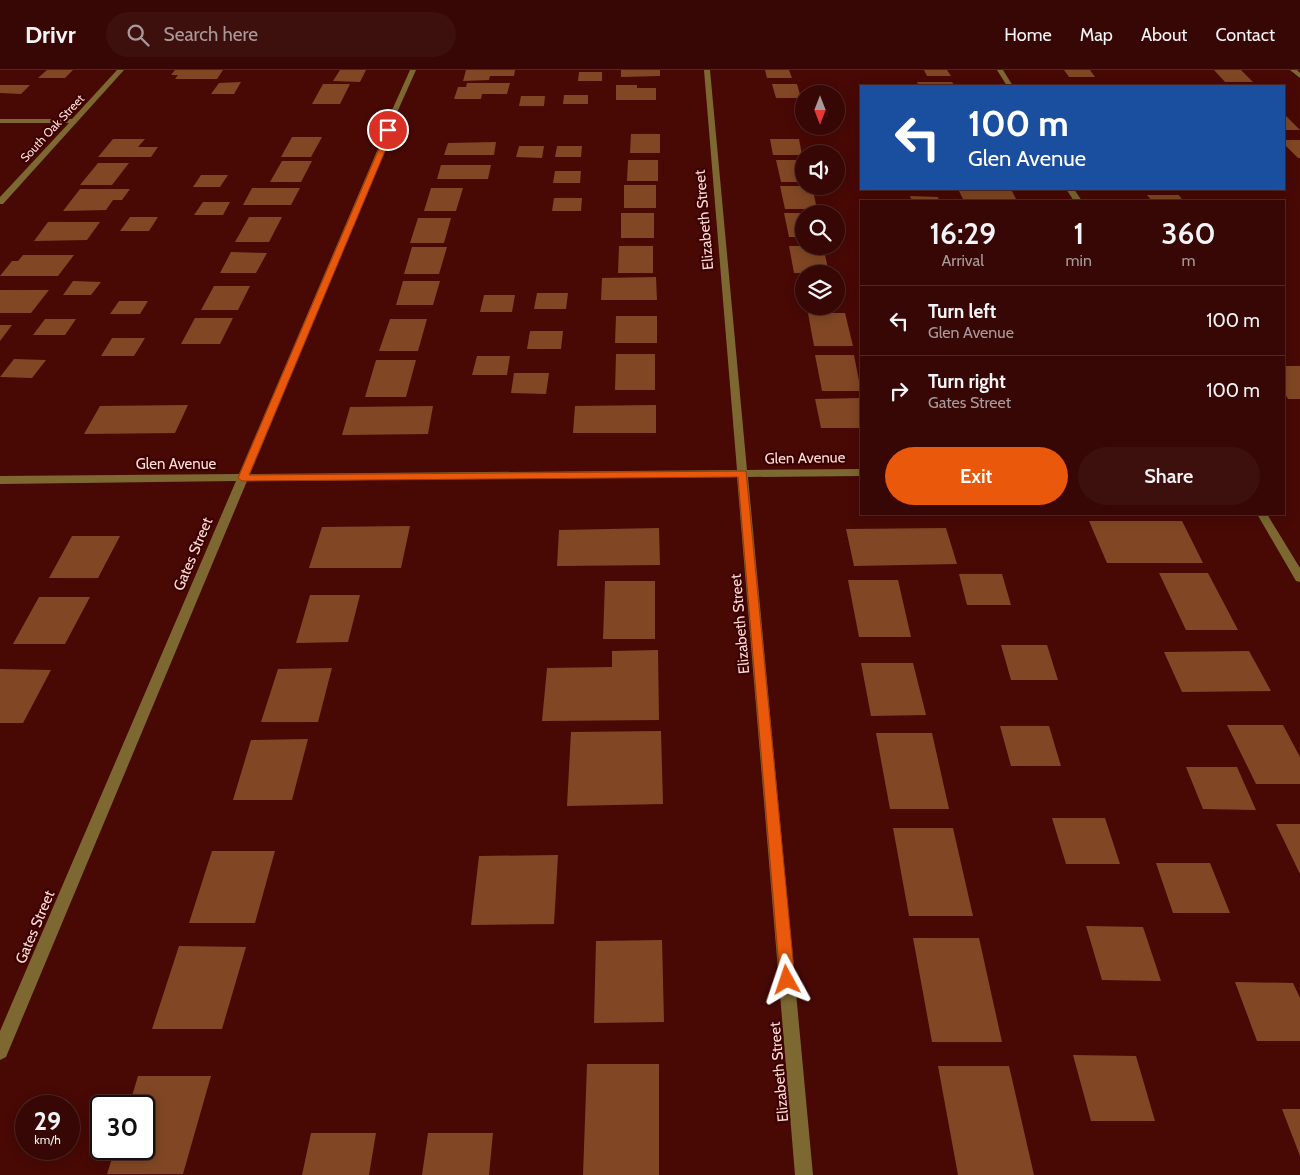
<!DOCTYPE html>
<style>
body{margin:0;font-family:Cabin,sans-serif;background:#3d100e;color:#f1f3f6;height:100vh;display:flex;flex-direction:column;font-size:19px;white-space:nowrap}
*{box-sizing:border-box;margin:0}
p{font-size:16px;color:#aa999a}
.icon{flex:none;width:28px;height:28px;fill:none;stroke:currentColor;stroke-width:2;stroke-linecap:round;stroke-linejoin:round}
.map{position:relative;flex:1;overflow:hidden}
.panel{position:absolute;left:860px;top:130px;width:425px;height:315px;display:flex;flex-direction:column;background:#360704;border-radius:0px;box-shadow:0 2px 12px #0003,0 0 0 1px #502826}
.panel>*{flex:none}
.banner{position:absolute;left:860px;top:15px;width:425px;height:105px;border-radius:0px;box-shadow:0 2px 12px #0003,0 0 0 1px #502826;background:#1a4fa0;color:#fff;overflow:hidden}
.needle{width:32px;rotate:180deg}
.fabs{position:absolute;left:795px;top:15px;display:grid;gap:10px}
.fabs a{display:grid;place-items:center;width:50px;height:50px;border-radius:50%;background:#360704;box-shadow:0 2px 12px #0003,0 0 0 1px #502826;font-size:25px}
.speed{position:absolute;left:15px;top:1025px;display:flex;gap:10px;font-size:25px;font-weight:700;text-align:center}
.speed>*{display:grid;place-content:center;width:65px;height:65px;border-radius:50%;background:#360704;box-shadow:0 2px 12px #0003,0 0 0 1px #502826;line-height:1}
.speed small{font-size:12px;font-weight:400}
.speed .limit{border:2px solid #111;border-radius:8px;background:#fff;color:#111}
.pin{position:absolute;display:grid;place-items:center;width:42px;height:42px;color:#fff;margin:-21px;border:2px solid #fff;border-radius:50%;box-shadow:0 1px 5px #0007}
.me{position:absolute;width:55px;margin:-28px;rotate:355deg;stroke-linejoin:round;filter:drop-shadow(0 0 4px #0008)}
.turn{display:flex;align-items:center;gap:18px;height:105px;padding:0 25px;font-size:22px}
.turn .icon{width:65px;height:65px;stroke-width:2.5}
.turn b{display:block;font-size:35px;line-height:42px}
.eta{display:flex;justify-content:space-evenly;align-items:center;height:85px;text-align:center}
.eta b{font-size:30px;font-weight:600;line-height:35px}
.primary-button{display:flex;gap:10px;margin-top:auto;padding:10px 25px}
.primary-button a{flex:1;height:58px;border-radius:30px;background:#ea580c;color:#fff;font-size:20px;font-weight:600;line-height:58px;text-align:center}
.primary-button a+a{background:#3d100e;color:#f1f3f6}
ul{padding:0;list-style:none}
li{display:flex;align-items:center;gap:15px;height:70px;padding:0 25px;border-top:1px solid #502826}
li div{flex:1}
li b{display:block;font-size:19px}
li em{font-style:normal}
header{display:flex;align-items:center;gap:30px;box-sizing:border-box;height:70px;padding:0 25px;background:#360704;border-bottom:1px solid #502826}
header strong{font-size:24px}
nav{display:flex;gap:28px;margin-inline-start:auto;font-size:18px}
.search{width:350px;height:45px;background:#3d100e;display:flex;align-items:center;gap:12px;box-sizing:border-box;padding:0 18px;border-radius:28px;color:#aa999a;font-size:19px}
.map>svg:first-child{display:block}
.building{fill:#814724}
.lines{fill:none;stroke-linecap:round;stroke-linejoin:round}
.minor{fill:#7c6830;fill-rule:evenodd}
.route{fill:#ea580c;stroke:#983908}
.labels{text-anchor:middle;dominant-baseline:central;stroke-width:4.5;stroke-linejoin:round;paint-order:stroke}
.far-street-label{font-size:12px;fill:#ffded8;stroke:#3c0000}
.street-label{font-size:15px;fill:#ffded8;stroke:#3c0000}
</style>
<header>
<strong>Drivr</strong>
<div class="search"><svg class="icon" aria-label="search" viewBox="0 0 24 24"><circle cx="10" cy="10" r="6"/><path d="M15 15l6 6"/></svg>Search here</div>
<nav><a>Home</a><a>Map</a><a>About</a><a>Contact</a></nav>
</header>
<div class="map">
<svg width="1300" height="1105" viewBox="0 0 1300 1105">
<rect width="100%" height="100%" fill="#480905"/>
<path class="building" d="M47,0H73L65,8H38Z
M175,0H223L217,9H175L178,5H171Z
M340,0H366L360,12L333,11Z
M466,0H515L514,6H490L489,10L463,11Z
M621,0H660V6L621,7Z
M765,0H789L792,8H767Z
M924,0H947L951,6H927Z
M1064,0H1090L1095,7H1069Z
M1214,0H1241L1253,12H1225Z
M579,2H602V11H578Z
M241,12L234,24H211L219,13Z
M917,12H952L955,16H919Z
M467,13H510L507,24H482L481,29H454L458,17H466Z
M323,14H350L340,34H312Z
M772,14H797L801,28H776Z
M0,15H30L21,24L0,23Z
M616,15H637V18H656V30H616Z
M564,25H588V34H563Z
M521,26H545L544,36H519Z
M1284,44L1300,60H1284Z
M631,64H660V83H630Z
M292,67H322L311,87H281Z
M113,69H145L138,77H158L151,87H98Z
M770,69H799L802,85H773Z
M1284,70H1300V88H1298L1284,74Z
M496,72L494,85H444L448,73Z
M519,76H544L542,88L516,87Z
M557,76H582L581,87H555Z
M628,90H658V111H627Z
M776,90H804V112H781Z
M282,91H312L301,112H270Z
M98,93H129L112,115H80Z
M441,95H491L488,109H437Z
M555,101H581L580,113H553Z
M201,105H228L220,117H193Z
M624,115H656V138H624Z
M780,116H812L817,139H785Z
M252,118H300L291,135H243Z
M431,118H463L456,141H424Z
M80,119H130L122,130H113L106,140L63,141Z
M958,119H1011L1017,131H964Z
M1147,125H1179L1183,131H1152Z
M910,126L938,127L939,131H912Z
M554,128H582L581,141H552Z
M203,132H230L223,145H194Z
M621,143H654V168H621Z
M784,143H804V167H789Z
M130,147H158L149,161H120Z
M249,147H282L269,172H235Z
M418,148H451L444,173H410Z
M48,152H100L87,170L34,171Z
M619,176H653V203H618Z
M789,176H823L829,203H794Z
M412,177H447L439,204H404Z
M231,182L267,183L256,203H220Z
M23,185H74L58,206H0L12,191H18Z
M656,207L657,230H601L602,208Z
M798,208H804V235H803Z
M73,211L101,212L91,225H63Z
M403,211H440L433,235H396Z
M214,216H250L238,240H201Z
M0,220H49L31,243H0Z
M537,223H568L566,239H534Z
M484,225H515L512,242H480Z
M119,231H148L140,244H110Z
M808,243H845L853,276H814Z
M616,246H657V273H615Z
M195,248H233L220,274H181Z
M45,249H76L65,265H33Z
M390,249H427L418,281H379Z
M0,255H12L0,271Z
M530,261H563L561,279H527Z
M112,268H145L134,286H101Z
M616,284H655V320H615Z
M815,285H854L861,321H822Z
M477,286H510L507,305H472Z
M14,289L46,290L32,308L0,307Z
M376,290H416L406,327H365Z
M1284,296H1300V329H1288L1284,322Z
M514,303H549L546,324L511,323Z
M861,328V358H821L815,329Z
M188,335L175,363L84,364L100,336Z
M656,335V363H573L575,336Z
M433,336L428,364L342,365L350,337Z
M1089,451H1182L1203,493H1107Z
M410,456L401,498H309L322,457Z
M659,458L660,495L557,496L559,460Z
M946,458L957,494L854,496L846,459Z
M72,466H120L98,508H49Z
M1159,503H1208L1238,560H1186Z
M959,504H1002L1011,535H967Z
M848,510H898L911,567H859Z
M605,511H655V569H603Z
M310,525H360L348,572L296,573Z
M39,527H90L65,574H13Z
M1001,575H1047L1058,610H1011Z
M658,580L659,650L542,651L547,598L612,597V581Z
M1249,581L1271,621L1182,622L1164,582Z
M861,593H913L926,645L871,646Z
M332,598L318,652H261L278,599Z
M0,599L51,600L23,653H0Z
M1227,655H1283L1300,687V714H1256Z
M1000,656H1049L1061,696H1011Z
M661,661L663,734L567,736L571,662Z
M876,663H932L949,739H890Z
M308,669L292,730H233L251,670Z
M1186,697H1237L1256,740L1203,739Z
M1052,748H1105L1120,794H1066Z
M1276,754H1300V804Z
M893,758H953L973,846H909Z
M212,781H275L255,853H189Z
M558,785L554,854L471,855L479,786Z
M1156,793H1210L1230,843H1173Z
M1086,856L1143,857L1161,911L1102,910Z
M913,868H979L1002,972H932Z
M662,870L664,952L594,953L596,871Z
M179,876L246,877L222,959H152Z
M1235,912L1293,913L1300,928V971H1257Z
M1073,985L1136,986L1155,1051H1091Z
M587,994H659V1105H583Z
M938,996H1009L1034,1105H958Z
M138,1006H211L183,1104H107L115,1079H144V1036H129Z
M1282,1039H1300V1086Z
M311,1063H376L369,1105H302Z
M428,1063H493L489,1105H422Z"/>
<g class="lines">
<path class="minor" d="M117,0H124L3,134H0V127L69,53H0V49H72Z
M410,0H416L395,47L388,74L250,404L737,400L704,0H710L747,400L861,399V406L748,407L813,1105H795L737,407L247,411L6,987L0,990V961L236,411L0,414V406L239,404L380,74L389,47Z
M997,0H1003L1013,16H1007Z
M1290,0H1297L1300,3V8Z
M1066,119H1074L1082,131H1074Z
M1257,444H1267L1300,498V512L1296,511Z"/>
</g>
<path class="route" d="M388,59L391,60L388,74L249,405L746,401L795,910L792,915L787,918L782,915L780,910L738,407L242,411L238,408L381,74L385,60Z"/>
<g class="labels">
<g class="far-street-label">
<text transform="translate(52 58) rotate(-47)">South Oak Street</text>
</g>
<g class="street-label">
<text transform="translate(704 150) rotate(-95)">Elizabeth Street</text>
<text transform="translate(805 388) rotate(-1)">Glen Avenue</text>
<text x="176" y="394">Glen Avenue</text>
<text transform="translate(193 484) rotate(-67)">Gates Street</text>
<text transform="translate(740 554) rotate(-95)">Elizabeth Street</text>
<text transform="translate(35 857) rotate(-67)">Gates Street</text>
<text transform="translate(779 1002) rotate(-95)">Elizabeth Street</text>
</g>
</g>
</svg>
<div class="fabs">
<a><svg class="needle" viewBox="-14 -14 28 28"><path d="M0-13l5 13h-10z" fill="#e53935"/><path d="M0 13l5-13h-10z" fill="#aa999a"/></svg></a>
<a><svg class="icon" aria-label="sound" viewBox="0 0 24 24"><path d="M4 9h4l5-4v14l-5-4H4zM17 9q2 3 0 6"/></svg></a>
<a><svg class="icon" aria-label="search" viewBox="0 0 24 24"><circle cx="10" cy="10" r="6"/><path d="M15 15l6 6"/></svg></a>
<a><svg class="icon" aria-label="layers" viewBox="0 0 24 24"><path d="M12 4l9 5-9 5-9-5zM3 14l9 5 9-5"/></svg></a>
</div>
<div class="speed"><div>29<small>km/h</small></div><div class="limit">30</div></div>
<div class="pin" style="left:388px;top:60px;background:#d93025"><svg class="icon" aria-label="arrive" viewBox="0 0 24 24"><path d="M6 21V4h12l-3 4 3 4H6"/></svg></div>
<svg class="me" style="left:787px;top:910px" viewBox="-20 -20 40 40"><path d="M0-17L14 15 0 8-14 15z" fill="#ea580c" stroke="#fff" stroke-width="4"/></svg>
<div class="banner">
<div class="turn"><svg class="icon" aria-label="left" viewBox="0 0 24 24"><path d="M17 20v-9H6M10 6l-5 5 5 5"/></svg><div><b>100 m</b>Glen Avenue</div></div>
</div>
<section class="panel">
<div class="eta">
<div><b>16:29</b><p>Arrival</p></div>
<div><b>1</b><p>min</p></div>
<div><b>360</b><p>m</p></div>
</div>
<ul>
<li><svg class="icon" aria-label="left" viewBox="0 0 24 24"><path d="M17 20v-9H6M10 6l-5 5 5 5"/></svg><div><b>Turn left</b><p>Glen Avenue</p></div><em>100 m</em></li>
<li><svg class="icon" aria-label="right" viewBox="0 0 24 24"><path d="M7 20v-9h11M14 6l5 5-5 5"/></svg><div><b>Turn right</b><p>Gates Street</p></div><em>100 m</em></li>
</ul>
<div class="primary-button"><a>Exit</a><a>Share</a></div>
</section>
</div>
